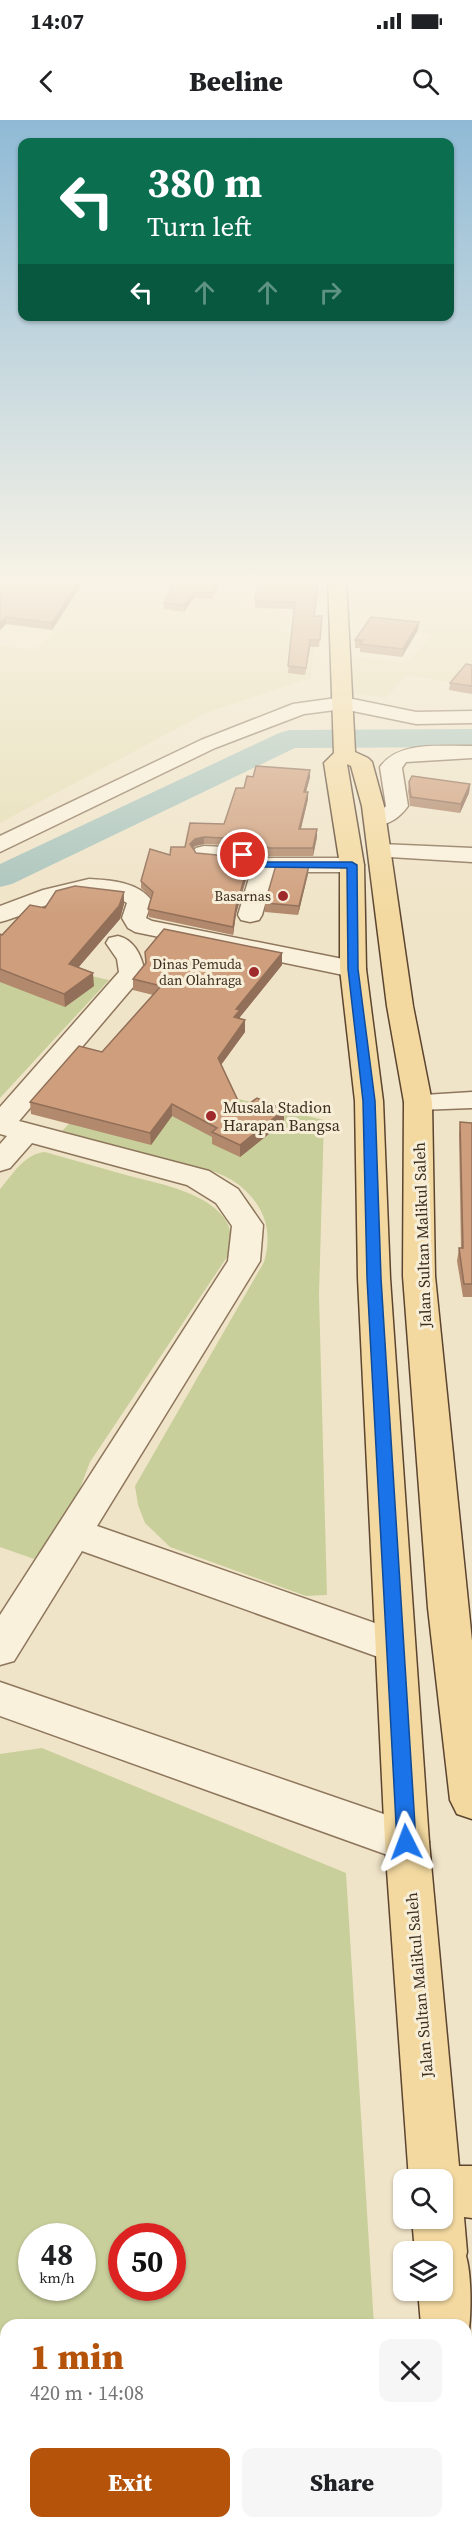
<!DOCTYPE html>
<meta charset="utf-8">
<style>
body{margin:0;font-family:"Source Serif 4",serif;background:#f6f6f6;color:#202124;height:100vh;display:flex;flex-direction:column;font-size:22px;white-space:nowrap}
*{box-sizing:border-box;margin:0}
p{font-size:20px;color:#757577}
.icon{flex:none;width:33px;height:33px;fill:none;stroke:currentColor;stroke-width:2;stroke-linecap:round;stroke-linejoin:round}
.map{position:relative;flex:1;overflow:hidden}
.drawer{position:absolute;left:0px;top:2199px;width:472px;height:210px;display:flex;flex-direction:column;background:#fff;border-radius:18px 18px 0 0;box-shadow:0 2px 4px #0004}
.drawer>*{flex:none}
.guide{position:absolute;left:18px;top:18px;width:436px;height:183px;border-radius:12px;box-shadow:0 2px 4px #0004;background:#0b6e4f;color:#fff;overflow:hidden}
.controls{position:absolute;left:393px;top:2049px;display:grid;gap:12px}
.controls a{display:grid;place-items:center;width:60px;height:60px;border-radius:12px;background:#fff;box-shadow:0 2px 4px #0004;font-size:30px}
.speed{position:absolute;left:18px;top:2103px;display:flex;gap:12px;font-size:30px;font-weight:700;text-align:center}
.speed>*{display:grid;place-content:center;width:78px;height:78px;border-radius:50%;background:#fff;box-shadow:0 2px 4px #0004;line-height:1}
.speed small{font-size:15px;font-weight:400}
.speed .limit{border:9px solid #d22;background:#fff;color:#111}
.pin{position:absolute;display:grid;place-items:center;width:51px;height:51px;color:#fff;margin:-26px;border:3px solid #fff;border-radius:50%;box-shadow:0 2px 6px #0007}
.me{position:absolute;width:66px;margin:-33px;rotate:357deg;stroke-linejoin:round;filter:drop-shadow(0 0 4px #0008)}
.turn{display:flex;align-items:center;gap:21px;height:126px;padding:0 30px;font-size:27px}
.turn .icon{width:78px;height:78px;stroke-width:2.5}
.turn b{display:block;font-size:42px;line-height:51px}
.lanes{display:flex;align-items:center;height:57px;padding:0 30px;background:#0003;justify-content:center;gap:30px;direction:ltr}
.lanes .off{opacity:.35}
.round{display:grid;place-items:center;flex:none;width:63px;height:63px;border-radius:12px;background:#f6f6f6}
.headline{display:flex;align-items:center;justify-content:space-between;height:102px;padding:0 30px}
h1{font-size:36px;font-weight:800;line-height:45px;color:#b45309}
.action{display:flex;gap:12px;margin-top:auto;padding:12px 30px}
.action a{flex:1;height:69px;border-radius:12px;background:#b45309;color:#fff;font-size:24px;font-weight:800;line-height:69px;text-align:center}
.action a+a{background:#f6f6f6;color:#202124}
.status{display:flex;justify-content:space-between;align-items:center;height:42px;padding:0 30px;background:#fff;direction:ltr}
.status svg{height:16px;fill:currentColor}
header{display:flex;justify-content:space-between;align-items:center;height:78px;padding:0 30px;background:#fff;font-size:27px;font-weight:800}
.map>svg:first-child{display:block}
.farmland{fill:#e6deb5}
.green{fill:#c9cf9b;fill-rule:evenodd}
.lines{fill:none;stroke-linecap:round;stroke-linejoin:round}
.river{fill:#a9c4bc;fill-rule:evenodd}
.minor-casing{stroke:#8d765c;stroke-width:3}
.major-casing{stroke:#5b4430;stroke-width:3}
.minor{fill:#faf1dc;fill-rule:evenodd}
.major{fill:#f3d9a0;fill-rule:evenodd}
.wall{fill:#b2896c}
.shaded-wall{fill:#916f58}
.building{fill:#cf9f7d;stroke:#916f58;stroke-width:1.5}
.route{fill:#1a73e8;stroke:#114b97;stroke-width:1.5}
.poi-dot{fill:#9e2a2b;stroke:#f7eed8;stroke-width:2}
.labels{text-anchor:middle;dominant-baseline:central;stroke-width:6;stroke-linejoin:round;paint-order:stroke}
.far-poi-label{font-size:14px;fill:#3d2e20;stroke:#f7eed8;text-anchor:end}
.poi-label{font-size:16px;fill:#3d2e20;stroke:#f7eed8;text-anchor:start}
.street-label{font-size:16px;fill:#3d2e20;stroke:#f7eed8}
</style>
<div class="status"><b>14:07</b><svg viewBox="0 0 49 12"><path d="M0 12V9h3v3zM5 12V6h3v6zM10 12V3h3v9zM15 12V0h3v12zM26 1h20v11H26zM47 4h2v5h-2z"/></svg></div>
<header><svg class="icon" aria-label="back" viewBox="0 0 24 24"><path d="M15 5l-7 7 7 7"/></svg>Beeline<svg class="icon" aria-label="search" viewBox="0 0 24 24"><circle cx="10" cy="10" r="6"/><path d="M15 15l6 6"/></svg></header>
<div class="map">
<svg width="472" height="2409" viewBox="0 0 472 2409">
<rect width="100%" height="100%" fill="#f0e4c8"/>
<path class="farmland" d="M39,458H163L162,463L247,469L243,489L283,490L280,512L315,513L311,558L206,593L0,703V526L35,529L73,500L8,492Z
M466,458H472V566L406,555L386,578L346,573L348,536L406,543L433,515L351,501L349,465L462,470Z"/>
<path class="green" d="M0,835L109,860L0,978Z
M120,950L324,1000L319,1175L327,1475L306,1476L170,1427L145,1403L138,1385L135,1366L264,1142C273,1111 265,1086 239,1065C220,1050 192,1046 169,1040C134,1031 98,1021 62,1011Z
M45,1032C72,1040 99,1047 126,1055C163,1065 241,1077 231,1131L90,1342L76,1379L34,1439L0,1427V1069C13,1054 24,1034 45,1032Z
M42,1628L346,1753L374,2205H6V2403H386L387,2409H0V1634ZM32,2116H82V2168H32ZM122,2116H172V2168H122Z"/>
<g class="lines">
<path class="river" d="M472,609V627L295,628L12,764L0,767V744L279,613L290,610Z"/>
<g class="minor-casing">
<path id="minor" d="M343,577L416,592L472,591V603L416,604L343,589L304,594L215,628L0,732V716L201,620L293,584Z
M472,626V638L406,642L402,648L408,686C398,700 385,708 367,704L364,699L367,694L382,690L386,686L380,647C399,620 442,627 472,626Z
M381,724L472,728V742L373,736L370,731L373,726Z
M204,726L244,728L268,738H352L360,740L364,745L360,750L352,752H274L262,795L259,800L250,802L241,800L238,795L252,748L239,742L196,738L192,733L196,728Z
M89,759C110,760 139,762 152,781L146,798L152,801L353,841L362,844L366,849L362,854L353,857L135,812L128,808L122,798L127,783C84,757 42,792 0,802V786L43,770Z
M118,816C135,820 142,837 145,853L19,1001L209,1051L238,1069L263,1105L260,1141L97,1406L409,1515L415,1527L409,1539L395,1543L82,1431L14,1541L0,1545V1495L228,1141L232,1106L216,1083L187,1065L32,1023L10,1048L0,1051V1024L7,1016L0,1014V987L119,852L117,839L106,823L109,818Z
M472,972V988L418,990L408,988L404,982L408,976Z
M0,1562L407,1702L423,1708L429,1722L423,1736L407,1742L0,1596Z"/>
</g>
<g class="major-casing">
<path id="major" d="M328,458H346L355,632L368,638L372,642L384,686L413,886L432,982L435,1156L472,1521V1699L457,1694L450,1680L428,1488L403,1156L404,982L387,886L362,686L351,646L347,644L364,745L366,849L383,981L390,1158L429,1722L459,2046H472V2098L464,2097L467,2132L466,2136C472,2156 472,2206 466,2224V2205H421L418,2170H442V2132H415L412,2098H442V2060H409L385,1722L358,1158L355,981L340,849V745L324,643L334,633Z
M466,2370L472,2372V2409H438L437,2403H466Z"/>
</g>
<use href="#minor" class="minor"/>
<use href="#major" class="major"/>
</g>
<path class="wall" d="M0,458H86L52,510L6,504L0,510Z
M222,458L212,479L194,478L184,492L164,489V483Z
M369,458H407V464L369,463Z
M318,471L314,496H322L319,527H310L305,555L288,553L294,489L255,488V481Z
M418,510L402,537L360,532V528H355V520Z
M472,545V574L449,570L450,563Z
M310,650V657L306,672L308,679L301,709L317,717L313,736H268L244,726L204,724L195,726L193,729L196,733L249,749L236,794L233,815L149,797L148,789L152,778L141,768V761L170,735L224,704L244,668L253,657Z
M409,662L470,664L469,673L460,693L410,686L408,671Z
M308,754L298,795L265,792V783Z
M124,784L120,799L78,848L94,866L65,887L0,862V814L2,815L45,788Z
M145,832L282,845L240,897V899L245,900V912L221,945L242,989L284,990V1002L240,1037L212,1024V1017L172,996L151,1025L31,994L30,982L102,932L153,875L133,870V859L145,844Z
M460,1002L472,1003V1177H463L457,1141L459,1128H461L459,1015Z"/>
<path class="shaded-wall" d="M81,458H86L52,510V503Z
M219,458H222L212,479V473Z
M194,472V478L184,492V485Z
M6,497V504L0,510V503Z
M419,502L418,510L402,537L403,529Z
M310,520V527L305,555Z
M310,650V657L304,679V672Z
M470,664L469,673L460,693L461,684Z
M308,672V679L299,716V709Z
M317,709V717L313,736V728Z
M204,717V724L195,726L190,732V724L195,719Z
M249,742V749L236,794L233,815V807L236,787Z
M309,745L308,754L298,795L299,786Z
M124,772V784L120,799L70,857L69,844Z
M282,833V845L240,897V902L234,897L236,889Z
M93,853L94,866L65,887L64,874Z
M245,900V912L218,949V938Z
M172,984V996L151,1025L150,1013Z
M284,990V1002L240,1037V1025Z"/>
<path class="building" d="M0,458H81L52,503L6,497L0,503Z
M176,458H219L212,473L194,472L184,485L164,483Z
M258,458H318V464L314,496H322L320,520H310L306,548L288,546L295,482L255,481Z
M371,497L419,502L403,529L360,524L363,520H355Z
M466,544L472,545V566L450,563Z
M256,646L310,650L304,672H308L299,709H317L313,728H269L244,719L204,717L195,719L190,724L196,733L238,737L249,742L236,787L233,807L148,789L153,772L141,761L150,729L170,735L171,727H185L190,703L224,704L236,668H244L247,656L253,657Z
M412,656L470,664L461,684L411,677L409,662Z
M276,745H309L299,786L265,783Z
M75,766L124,772L119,786L69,844L93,853L64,874L0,849V814L2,815L30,785L45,788L56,771Z
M164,809L282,833L236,889L240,890L234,897L245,900L218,938L242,989L257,978L284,990L240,1025L212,1012L217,1008L172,984L150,1013L30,982L79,926L102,932L161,866L133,859L146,843L145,832Z
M460,1002L472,1003V1164H464L459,1128H463Z"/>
<linearGradient id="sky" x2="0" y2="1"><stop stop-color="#8fbad6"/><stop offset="0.58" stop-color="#f8f3e6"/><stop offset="1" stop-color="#f8f3e6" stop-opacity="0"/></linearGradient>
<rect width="472" height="795" fill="url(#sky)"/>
<path class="route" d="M240,733H247L265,742H352L357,745L358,849L375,981L381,1158L416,1722L413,1728L406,1731L400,1728L397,1722L367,1158L363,981L348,849L347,748L264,747L240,737Z"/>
<g class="poi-dot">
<circle cx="283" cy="776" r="6"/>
<circle cx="254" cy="852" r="6"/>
<circle cx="211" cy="996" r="6"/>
</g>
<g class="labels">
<g class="far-poi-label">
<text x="271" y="776">Basarnas</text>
<text x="242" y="844">Dinas Pemuda<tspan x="242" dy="16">dan Olahraga</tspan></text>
</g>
<g class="poi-label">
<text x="223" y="987">Musala Stadion<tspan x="223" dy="18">Harapan Bangsa</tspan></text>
</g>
<g class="street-label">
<text transform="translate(422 1115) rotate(-92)">Jalan Sultan Malikul Saleh</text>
<text transform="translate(419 1865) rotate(-95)">Jalan Sultan Malikul Saleh</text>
</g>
</g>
</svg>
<div class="controls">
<a><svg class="icon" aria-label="search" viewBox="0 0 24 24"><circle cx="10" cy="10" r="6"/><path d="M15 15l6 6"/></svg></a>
<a><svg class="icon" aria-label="layers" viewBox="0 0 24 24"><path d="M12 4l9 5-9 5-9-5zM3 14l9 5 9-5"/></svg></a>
</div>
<div class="speed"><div>48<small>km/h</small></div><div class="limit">50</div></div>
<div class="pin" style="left:243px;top:735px;background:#d93025"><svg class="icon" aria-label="arrive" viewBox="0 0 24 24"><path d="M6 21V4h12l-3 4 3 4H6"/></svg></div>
<svg class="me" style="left:406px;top:1722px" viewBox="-20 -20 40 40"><path d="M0-17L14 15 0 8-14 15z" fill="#1a73e8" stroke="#fff" stroke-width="4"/></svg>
<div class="guide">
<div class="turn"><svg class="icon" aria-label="left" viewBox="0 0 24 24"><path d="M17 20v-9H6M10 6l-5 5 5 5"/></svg><div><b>380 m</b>Turn left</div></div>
<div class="lanes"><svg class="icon" aria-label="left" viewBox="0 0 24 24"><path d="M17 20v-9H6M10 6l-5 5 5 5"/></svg><svg class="icon off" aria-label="ahead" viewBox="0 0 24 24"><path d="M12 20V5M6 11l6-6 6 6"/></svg><svg class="icon off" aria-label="ahead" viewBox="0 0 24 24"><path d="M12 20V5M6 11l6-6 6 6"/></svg><svg class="icon off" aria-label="right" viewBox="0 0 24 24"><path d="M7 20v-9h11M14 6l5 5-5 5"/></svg></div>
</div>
<section class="drawer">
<div class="headline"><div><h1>1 min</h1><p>420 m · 14:08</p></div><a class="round"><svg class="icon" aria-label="close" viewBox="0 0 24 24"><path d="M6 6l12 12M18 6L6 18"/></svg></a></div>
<div class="action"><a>Exit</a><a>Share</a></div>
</section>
</div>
